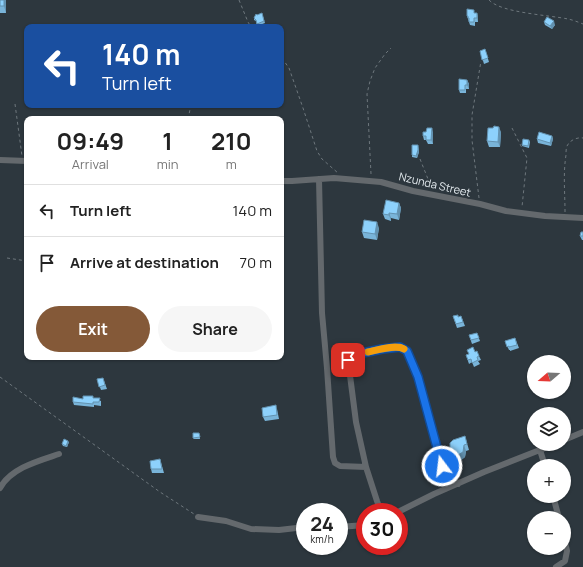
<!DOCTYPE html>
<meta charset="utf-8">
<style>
body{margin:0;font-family:Manrope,sans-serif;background:#f6f6f6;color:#222;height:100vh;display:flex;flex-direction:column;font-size:15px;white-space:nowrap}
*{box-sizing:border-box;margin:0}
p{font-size:13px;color:#767676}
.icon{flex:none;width:22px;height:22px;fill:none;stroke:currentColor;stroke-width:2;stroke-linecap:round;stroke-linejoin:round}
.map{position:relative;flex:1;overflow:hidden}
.drawer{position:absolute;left:24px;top:116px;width:260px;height:244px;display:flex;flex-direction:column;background:#fff;border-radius:8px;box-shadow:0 1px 3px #0004}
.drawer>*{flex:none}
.banner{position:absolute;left:24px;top:24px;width:260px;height:84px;border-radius:8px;box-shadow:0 1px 3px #0004;background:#1a4fa0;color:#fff;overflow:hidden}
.needle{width:26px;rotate:251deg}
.tools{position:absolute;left:527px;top:355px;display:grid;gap:8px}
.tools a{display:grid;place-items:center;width:44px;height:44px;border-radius:50%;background:#fff;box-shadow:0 1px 3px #0004;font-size:20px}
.speed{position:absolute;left:296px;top:503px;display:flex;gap:8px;font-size:20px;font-weight:700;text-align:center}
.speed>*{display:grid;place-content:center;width:52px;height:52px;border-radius:50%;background:#fff;box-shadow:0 1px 3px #0004;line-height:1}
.speed small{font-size:10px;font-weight:400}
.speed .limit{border:6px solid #d22;background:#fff;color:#111}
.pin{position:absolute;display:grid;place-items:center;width:34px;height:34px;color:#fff;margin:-17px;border-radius:8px;box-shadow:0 2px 6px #0006}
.me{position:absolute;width:44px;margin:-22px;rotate:345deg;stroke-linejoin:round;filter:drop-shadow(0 0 3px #0008)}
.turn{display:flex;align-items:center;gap:14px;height:84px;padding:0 12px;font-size:18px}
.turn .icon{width:52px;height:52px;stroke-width:2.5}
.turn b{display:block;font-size:28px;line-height:34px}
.eta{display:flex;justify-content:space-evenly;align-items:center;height:68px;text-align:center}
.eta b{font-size:24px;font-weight:700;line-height:28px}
.primary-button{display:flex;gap:8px;margin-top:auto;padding:8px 12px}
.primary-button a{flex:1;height:46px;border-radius:24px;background:#845938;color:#fff;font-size:16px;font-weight:700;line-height:46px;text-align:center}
.primary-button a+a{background:#f6f6f6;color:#222}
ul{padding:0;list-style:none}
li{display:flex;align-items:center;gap:12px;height:52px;padding:0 12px;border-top:1px solid #e0e0e0}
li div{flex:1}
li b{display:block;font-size:15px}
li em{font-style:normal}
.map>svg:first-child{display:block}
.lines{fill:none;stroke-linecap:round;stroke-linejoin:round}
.path{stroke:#6e777d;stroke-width:1;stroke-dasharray:3 3;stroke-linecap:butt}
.minor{stroke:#64696d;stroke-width:6}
.wall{fill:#79b4d9}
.shaded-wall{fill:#6392b0}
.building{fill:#8dd1fc;stroke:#6392b0}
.route-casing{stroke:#114b97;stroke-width:10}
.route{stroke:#1a73e8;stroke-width:7}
.slow{stroke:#f59e0b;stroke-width:7}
.labels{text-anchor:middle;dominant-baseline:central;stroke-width:4;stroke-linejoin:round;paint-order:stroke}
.street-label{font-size:11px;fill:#e6edf1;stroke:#2d373e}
</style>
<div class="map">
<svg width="583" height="567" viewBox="0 0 583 567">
<rect width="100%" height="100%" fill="#2d373e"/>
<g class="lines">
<path class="path" d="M239,0L248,22L251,27
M489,0C501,13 549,15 568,19C573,20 578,22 583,24
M281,59L284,61L289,68L303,108L317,151L322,159L338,173
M15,104L22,156
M188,119L191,105
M512,128L527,158L522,207
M420,159L432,189
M371,174L367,94L370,81L375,68L385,54L391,48
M479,198L472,140V115L481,61
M565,212C565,193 563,174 566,155C566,152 566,148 567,146C570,140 577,137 583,138
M7,258L27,261
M0,377L160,492L194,514"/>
<path class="minor" d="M0,160L27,161
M319,179L322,313L327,368L333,457L335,463L340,466L366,467
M281,181H292L334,178L381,182L413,191L480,204L506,211L545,216L583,218
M564,440L583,432
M540,450L545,466
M0,488C11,468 38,461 59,454
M553,496L559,518
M381,512L377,501L366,467L356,422L348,360L353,355L382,349L400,347L407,351L418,377L442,467L447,479L458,484
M398,512L434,494L484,472L555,444
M198,517L226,521L251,529L279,530L305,527
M339,527L365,525
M556,567L565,561L567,551L564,538"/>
</g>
<path class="wall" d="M0,0H6V13H0Z
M262,13L265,23L257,26L256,21L254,20V18L257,15Z
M475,13H477L478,17V22H475V26L470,25L467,16Z
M544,22L555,25L552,29L545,25Z
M485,49L489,62L484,64L480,51Z
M467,80L469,84V89H466V93H460L459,90Z
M493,128L501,132L500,147H489L487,141Z
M433,132V144H428L426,140H424L423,136Z
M552,136L553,139L551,146L538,143L537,139Z
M529,140L530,142L529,148L522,146V145Z
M418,145L419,152L417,158L412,157V155Z
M399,203L401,208L399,220L391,218V221L385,219L383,214Z
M379,228L377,240L364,238L362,232Z
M583,232V240H582L580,236Z
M453,316L458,317L461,316L465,326L457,328Z
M477,333L480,341L472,344L469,335Z
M515,338L519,348L510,351V350H509L505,341Z
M475,352L479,356L481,360L478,361L480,364L474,367L472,362L469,364L466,355Z
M103,378L107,389L101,390L97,379Z
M94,398L101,401V406L94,405V407L74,405L73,402L83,399Z
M277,409L279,419L265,421L263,417Z
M199,433L200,439H194L193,438Z
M465,436L469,450L466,451L465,457L460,461V462L455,463L450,450Z
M69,442L67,447L63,446L62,444Z
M160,459L164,473H152L151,469Z"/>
<path class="shaded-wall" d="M4,0H6V13L4,6Z
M477,13L478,17V22L477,18Z
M554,21L555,25L552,29L550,26Z
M467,80L469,84V89L467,85Z
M499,127L501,132L500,147L498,142Z
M432,128L433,132V144L431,140Z
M552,136L553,139L551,146L550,143Z
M418,145L419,152L417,158L416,156Z
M399,203L401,208L399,220L397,214Z
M389,213L391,218V221L389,215Z
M377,222L379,228L377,240L375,234Z
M68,441L69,442L67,447L66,446Z
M464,445L466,451L465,457L460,461V462L458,455Z"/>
<path class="building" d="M0,0H4V6H0Z
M467,9L474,10V13H477V18H474V22H469V18H468V16H467Z
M262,13L264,21L257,24L256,20L254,18L256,14L257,15Z
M547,17L554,21L550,26L544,22Z
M485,49L488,58L482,60L480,51Z
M459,79L467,80V85H465V90H459Z
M494,126L499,127L498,142L487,141L488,128H493Z
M427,128H432L431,140H426V136H423V132H426Z
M539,132L552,136L550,143L537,139Z
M523,139L529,140L528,146L522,145Z
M412,145H418V150L416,156L412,155Z
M386,200L399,203L397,214L389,213V215L383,214Z
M364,220L377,222L375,234L362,232Z
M581,232H583V236H580Z
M458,315V317L461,316L463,322L456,324L453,316Z
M477,333L479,338L471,340L469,335Z
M515,338L517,345L509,347V346L507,347L505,341Z
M473,347L475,352L477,351L479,356L477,357L478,360L472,363L471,359L468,360L466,355L469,354L467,350Z
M103,378L105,385L99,387L97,379Z
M83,396H93V398H100L99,402H93V404L73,402V397L83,399Z
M276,405L277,415L263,417L262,408Z
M193,433H199L200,437L193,438Z
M465,436L467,444L464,445L463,452L458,455V456L453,457L450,450V443L453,440Z
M64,439L68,441L66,446L62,444Z
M160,459L162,469H151L150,461Z"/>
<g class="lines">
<g class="route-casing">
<path id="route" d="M348,360L353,355L382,349L400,347L407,351L418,377L442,466"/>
</g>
<use href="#route" class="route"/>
<path class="slow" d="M368,352C377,350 396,344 404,349"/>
</g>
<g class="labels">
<g class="street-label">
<text transform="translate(435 184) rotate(13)">Nzunda Street</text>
</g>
</g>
</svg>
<div class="tools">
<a><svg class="needle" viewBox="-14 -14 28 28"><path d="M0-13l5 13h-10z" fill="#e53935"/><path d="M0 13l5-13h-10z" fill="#767676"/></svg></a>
<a><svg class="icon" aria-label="layers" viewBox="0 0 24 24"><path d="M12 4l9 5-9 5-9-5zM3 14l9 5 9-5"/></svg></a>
<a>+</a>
<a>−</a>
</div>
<div class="speed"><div>24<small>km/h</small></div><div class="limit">30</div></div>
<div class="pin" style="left:348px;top:360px;background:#d93025"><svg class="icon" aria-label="arrive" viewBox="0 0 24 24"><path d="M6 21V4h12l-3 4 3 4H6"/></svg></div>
<svg class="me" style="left:442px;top:466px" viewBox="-20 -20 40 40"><circle r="17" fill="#1a73e8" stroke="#fff" stroke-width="3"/><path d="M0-11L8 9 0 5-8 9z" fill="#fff"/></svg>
<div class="banner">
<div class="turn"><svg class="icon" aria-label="left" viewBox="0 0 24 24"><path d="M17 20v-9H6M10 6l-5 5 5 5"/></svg><div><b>140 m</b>Turn left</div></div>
</div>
<section class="drawer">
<div class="eta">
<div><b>09:49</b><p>Arrival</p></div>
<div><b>1</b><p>min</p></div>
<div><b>210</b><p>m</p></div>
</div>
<ul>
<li><svg class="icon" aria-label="left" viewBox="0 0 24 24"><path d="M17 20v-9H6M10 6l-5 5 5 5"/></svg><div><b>Turn left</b></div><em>140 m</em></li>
<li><svg class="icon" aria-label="arrive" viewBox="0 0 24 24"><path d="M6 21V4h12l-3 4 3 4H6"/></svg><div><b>Arrive at destination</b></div><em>70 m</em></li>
</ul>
<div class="primary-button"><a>Exit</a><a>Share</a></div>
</section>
</div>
